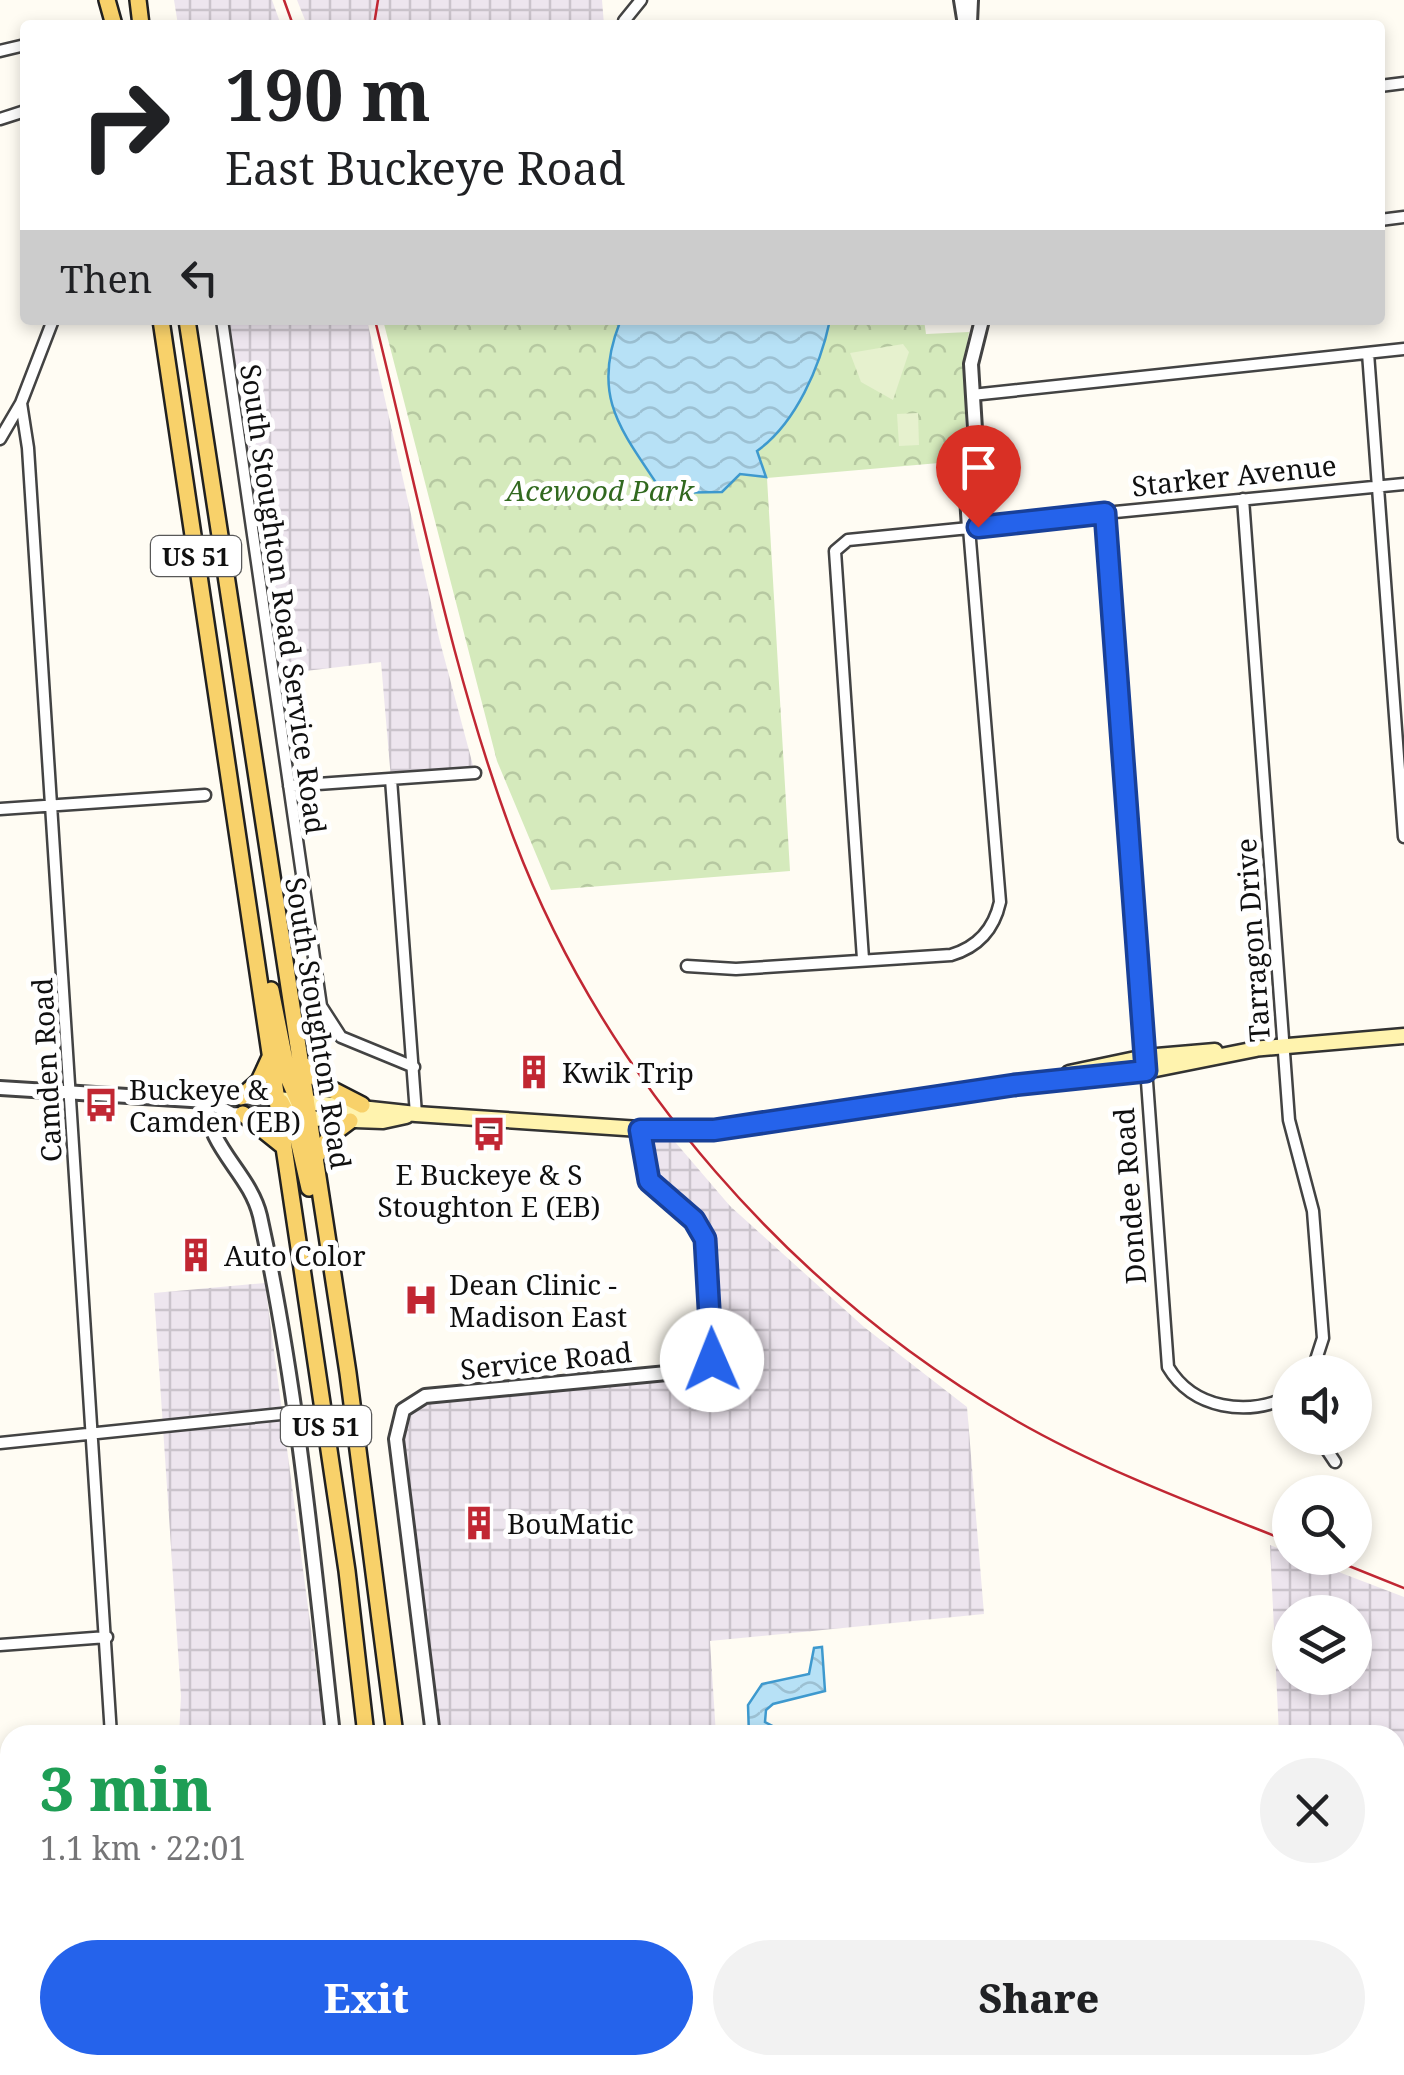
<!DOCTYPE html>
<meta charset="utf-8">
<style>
body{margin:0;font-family:"Noto Serif",serif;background:#f2f2f2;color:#202124;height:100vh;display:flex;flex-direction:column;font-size:38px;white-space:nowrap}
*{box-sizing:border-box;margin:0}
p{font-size:32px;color:#757577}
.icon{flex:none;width:55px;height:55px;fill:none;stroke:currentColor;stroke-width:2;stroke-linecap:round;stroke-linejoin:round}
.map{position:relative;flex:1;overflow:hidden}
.side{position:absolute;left:0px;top:1725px;width:1405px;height:350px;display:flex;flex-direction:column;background:#fff;border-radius:30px 30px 0 0;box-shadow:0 5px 15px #0003}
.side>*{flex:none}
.hud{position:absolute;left:20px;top:20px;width:1365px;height:305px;border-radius:10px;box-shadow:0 5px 15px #0003;background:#fff;color:#202124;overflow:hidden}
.buttons{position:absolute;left:1272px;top:1355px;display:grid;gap:20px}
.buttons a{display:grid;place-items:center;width:100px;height:100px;border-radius:50%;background:#fff;box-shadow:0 5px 15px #0003;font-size:50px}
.pin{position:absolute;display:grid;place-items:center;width:85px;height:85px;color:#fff;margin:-102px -42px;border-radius:50% 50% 50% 0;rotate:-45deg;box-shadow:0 0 10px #0007}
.pin .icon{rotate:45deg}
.me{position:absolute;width:110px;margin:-55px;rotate:359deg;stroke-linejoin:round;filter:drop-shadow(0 0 8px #0008)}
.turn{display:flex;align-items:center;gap:35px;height:210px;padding:0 40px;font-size:45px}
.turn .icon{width:130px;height:130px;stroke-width:2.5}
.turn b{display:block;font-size:70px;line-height:85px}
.then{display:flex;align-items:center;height:95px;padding:0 40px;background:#0003;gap:20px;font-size:38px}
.round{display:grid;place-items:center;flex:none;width:105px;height:105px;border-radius:52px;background:#f2f2f2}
.summary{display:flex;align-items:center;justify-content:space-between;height:170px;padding:0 40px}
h1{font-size:60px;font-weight:800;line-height:75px;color:#1e9e55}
.primary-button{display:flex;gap:20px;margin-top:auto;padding:20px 40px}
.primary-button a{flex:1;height:115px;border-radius:60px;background:#2563eb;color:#fff;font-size:40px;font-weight:800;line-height:115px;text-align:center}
.primary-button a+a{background:#f2f2f2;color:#202124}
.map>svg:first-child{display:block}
.industrial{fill:url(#industrial-grid);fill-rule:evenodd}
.park{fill:url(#park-crowns)}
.pitch{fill:#e6f1ce}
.water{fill:url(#water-waves);stroke:#3e99ce;stroke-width:2.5}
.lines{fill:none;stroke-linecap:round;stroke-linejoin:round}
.minor-casing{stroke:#434343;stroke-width:15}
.tertiary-casing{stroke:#434343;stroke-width:18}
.secondary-casing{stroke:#323232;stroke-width:19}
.primary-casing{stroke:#212121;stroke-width:20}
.minor{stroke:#fff;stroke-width:10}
.tertiary{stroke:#fff;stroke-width:12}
.secondary{stroke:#fff3ae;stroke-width:14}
.primary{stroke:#f8d16a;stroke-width:15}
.rail{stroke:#c12733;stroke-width:2.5}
.route-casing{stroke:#184099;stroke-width:25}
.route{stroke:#2563eb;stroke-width:18}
.labels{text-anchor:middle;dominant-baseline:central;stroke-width:10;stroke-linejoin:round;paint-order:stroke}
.shield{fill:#fff;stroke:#585858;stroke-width:2.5}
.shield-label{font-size:25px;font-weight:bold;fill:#101010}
.street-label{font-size:28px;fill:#101010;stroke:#fff}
.park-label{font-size:28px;font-style:italic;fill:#31691f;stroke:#fff}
.poi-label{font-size:28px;fill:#101010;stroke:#fff;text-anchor:start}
</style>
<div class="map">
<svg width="1404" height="2075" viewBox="0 0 1404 2075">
<defs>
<pattern id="industrial-grid" width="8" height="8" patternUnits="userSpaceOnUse" patternTransform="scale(2.5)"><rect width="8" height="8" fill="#ede5ee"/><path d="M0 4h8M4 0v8" fill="none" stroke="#cac3cb"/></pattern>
<pattern id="park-crowns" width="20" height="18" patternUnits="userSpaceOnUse" patternTransform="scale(2.5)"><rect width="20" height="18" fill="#d5eabc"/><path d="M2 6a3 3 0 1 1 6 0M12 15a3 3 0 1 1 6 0" fill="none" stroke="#b6c8a1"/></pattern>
<pattern id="water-waves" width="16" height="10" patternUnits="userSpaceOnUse" patternTransform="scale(2.5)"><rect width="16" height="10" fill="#b7e1f6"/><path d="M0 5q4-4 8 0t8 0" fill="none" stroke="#9cc0d2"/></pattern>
</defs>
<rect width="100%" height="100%" fill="#fffcf3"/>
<path class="industrial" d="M174,0H272L281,25H178Z
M297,0H602L604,25H307Z
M222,320H367L439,638L475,773L391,779L381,662L272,675Z
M640,1129H664L730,1206L864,1327L967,1407L984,1614L710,1641L716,1735H433L396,1439L413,1401L707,1366L705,1239L658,1193Z
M265,1283L325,1735H179L181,1696L154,1293Z
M1270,1545L1290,1553V1558H1302L1404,1597V2075H1082L1080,2065H1395V1735H1279ZM1355,1612V1678H1290V1612Z
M193,2065H350L351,2075H194Z
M457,2065H967V2075H458Z"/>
<path class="park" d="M383,320H924L926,334L969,332C960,376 970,418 962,461L767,478L790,871L551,890L497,761Z"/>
<path class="pitch" d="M903,344L909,352L893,400L861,382L850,353Z
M918,413L919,445L899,446L897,414Z"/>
<path class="water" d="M630,320H830C820,367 796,423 757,451L766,477L740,474L722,492L663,493C622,431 590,398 620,322Z
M822,1647L825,1691L773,1704L766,1710L765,1722L790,1735H749L748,1705L762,1684L809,1674L814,1648Z"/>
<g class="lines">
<g class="minor-casing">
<path id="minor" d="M624,21L641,0
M0,51L25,45
M1380,86L1404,83
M0,119L25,111
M1380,220L1404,217
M222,320L321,1006L341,1037L414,1067
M1368,353L1404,837
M972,395L1404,349
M21,403L28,448L111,1735
M0,439L21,403L53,320
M1243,499L1289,1120L1313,1211L1323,1338L1312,1372
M1105,513L1404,484
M391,779L416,1114
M289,786L475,773
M0,809L205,795
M687,966L736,969L951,955C978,947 994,929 1000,902L969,528L848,540L835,551L863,959
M1146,1068L1168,1367C1193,1409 1247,1417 1290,1396
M1319,1438L1335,1462
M0,1443L291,1413
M0,1645L107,1637
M118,2065L119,2075
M860,2065L908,2075
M521,2075L627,2065"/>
</g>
<g class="tertiary-casing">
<path id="tertiary" d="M961,0L965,25
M970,23L971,0
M982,320L971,364L975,429L966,482L969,528L1105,513L1145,1057
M0,1088L207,1101L234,1097L278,1099
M207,1101C206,1147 250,1173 260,1216C297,1384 314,1564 333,1735
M209,1102L232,1114L280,1117
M433,1735L396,1439L403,1410L425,1396L688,1371L700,1369L712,1360L705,1239L694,1220L649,1181L640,1129
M357,2065L358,2075
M457,2065L458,2075"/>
</g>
<g class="secondary-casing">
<path id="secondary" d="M1252,1049L1404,1036
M1069,1073L1145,1057L1215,1051
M278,1099L416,1114L640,1129L714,1130L1024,1084L1146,1071L1256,1049
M298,1118L383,1121L406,1116"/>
</g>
<g class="primary-casing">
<path id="primary" d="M107,0L114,25
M138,0L141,25
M161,320L347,1571L366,1735
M187,320L348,1373L395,1735
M271,990L289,1080L303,1112
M301,1063L325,1086L362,1105
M241,1097L259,1081L271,1055
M281,1102L296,1131L309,1188
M243,1114L284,1147
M315,1158L330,1136L350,1121
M390,2065L391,2075
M419,2065L420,2075"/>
</g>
<use href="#minor" class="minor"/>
<use href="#tertiary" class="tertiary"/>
<use href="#secondary" class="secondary"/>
<use href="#primary" class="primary"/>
<path class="rail" d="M284,0L293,25
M374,25L378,0
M375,320C418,492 451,672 514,839C605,1079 793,1292 1015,1420C1102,1470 1197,1505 1290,1542
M1329,1558L1404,1588"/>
</g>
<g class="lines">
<g class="route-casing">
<path id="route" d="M712,1360L705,1239L694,1220L649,1181L640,1130H714L1014,1085L1146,1071L1105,513L978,527"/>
</g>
<use href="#route" class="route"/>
</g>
<defs>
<g id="building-bare" transform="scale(2.7)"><path d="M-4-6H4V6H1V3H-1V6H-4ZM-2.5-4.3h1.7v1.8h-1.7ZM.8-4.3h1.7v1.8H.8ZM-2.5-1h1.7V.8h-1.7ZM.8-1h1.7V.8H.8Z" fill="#c12733" stroke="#fff" stroke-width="2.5" paint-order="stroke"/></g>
<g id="bus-bare" transform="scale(2.7)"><path d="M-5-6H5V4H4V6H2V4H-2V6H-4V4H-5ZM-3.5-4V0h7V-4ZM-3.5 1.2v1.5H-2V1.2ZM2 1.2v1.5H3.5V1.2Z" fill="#c12733" stroke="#fff" stroke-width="2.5" paint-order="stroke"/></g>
<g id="hospital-bare" transform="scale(2.7)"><path d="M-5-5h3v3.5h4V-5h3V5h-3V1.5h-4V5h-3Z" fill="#c12733" stroke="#fff" stroke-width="2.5" paint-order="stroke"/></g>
</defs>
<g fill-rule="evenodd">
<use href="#building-bare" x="534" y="1072"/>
<use href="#bus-bare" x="101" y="1105"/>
<use href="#bus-bare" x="489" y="1134"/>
<use href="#building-bare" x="196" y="1255"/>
<use href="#hospital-bare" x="421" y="1300"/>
<use href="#building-bare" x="479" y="1523"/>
</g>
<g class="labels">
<g class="shield">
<rect x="151" y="536" width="90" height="40" rx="8"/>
<rect x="281" y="1406" width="90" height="40" rx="8"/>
</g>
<g class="shield-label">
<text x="196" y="556">US 51</text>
<text x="326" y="1426">US 51</text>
</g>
<g class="street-label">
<text transform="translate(1234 475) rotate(-6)">Starker Avenue</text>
<text transform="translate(284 599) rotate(82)">South Stoughton Road Service Road</text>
<text transform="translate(1252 940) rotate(-94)">Tarragon Drive</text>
<text transform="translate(319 1023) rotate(81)">South Stoughton Road</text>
<text transform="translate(46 1070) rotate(-93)">Camden Road</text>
<text transform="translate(1129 1196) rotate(-94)">Dondee Road</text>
<text transform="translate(546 1360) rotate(-6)">Service Road</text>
</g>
<g class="park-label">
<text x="600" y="490">Acewood Park</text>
</g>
<g class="poi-label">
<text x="562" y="1072">Kwik Trip</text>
<text x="129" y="1089">Buckeye &amp;<tspan x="129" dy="32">Camden (EB)</tspan></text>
<text x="489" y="1174" text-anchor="middle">E Buckeye &amp; S<tspan x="489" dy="32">Stoughton E (EB)</tspan></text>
<text x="224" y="1255">Auto Color</text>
<text x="449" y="1284">Dean Clinic -<tspan x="449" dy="32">Madison East</tspan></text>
<text x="507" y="1523">BouMatic</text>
</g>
</g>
</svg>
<div class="buttons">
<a><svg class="icon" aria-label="sound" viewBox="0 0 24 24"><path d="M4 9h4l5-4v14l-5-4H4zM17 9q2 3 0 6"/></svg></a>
<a><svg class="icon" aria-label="search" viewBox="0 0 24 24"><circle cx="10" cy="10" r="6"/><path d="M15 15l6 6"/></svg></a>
<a><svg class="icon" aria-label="layers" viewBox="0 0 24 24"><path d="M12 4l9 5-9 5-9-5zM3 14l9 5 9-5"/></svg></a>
</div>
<div class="pin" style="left:978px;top:527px;background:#d93025"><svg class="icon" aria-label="arrive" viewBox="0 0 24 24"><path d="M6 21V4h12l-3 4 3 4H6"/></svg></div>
<svg class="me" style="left:712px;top:1360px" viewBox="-20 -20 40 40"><circle r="19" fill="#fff"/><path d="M0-13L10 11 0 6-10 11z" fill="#2563eb"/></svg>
<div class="hud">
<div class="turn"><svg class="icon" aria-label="right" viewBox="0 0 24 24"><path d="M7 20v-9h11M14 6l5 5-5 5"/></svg><div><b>190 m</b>East Buckeye Road</div></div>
<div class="then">Then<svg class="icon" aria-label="left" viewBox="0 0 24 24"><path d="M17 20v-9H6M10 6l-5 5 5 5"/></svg></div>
</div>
<section class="side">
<div class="summary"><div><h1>3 min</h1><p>1.1 km · 22:01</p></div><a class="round"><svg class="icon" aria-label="close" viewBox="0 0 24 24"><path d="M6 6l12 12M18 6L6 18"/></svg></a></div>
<div class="primary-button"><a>Exit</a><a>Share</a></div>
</section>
</div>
